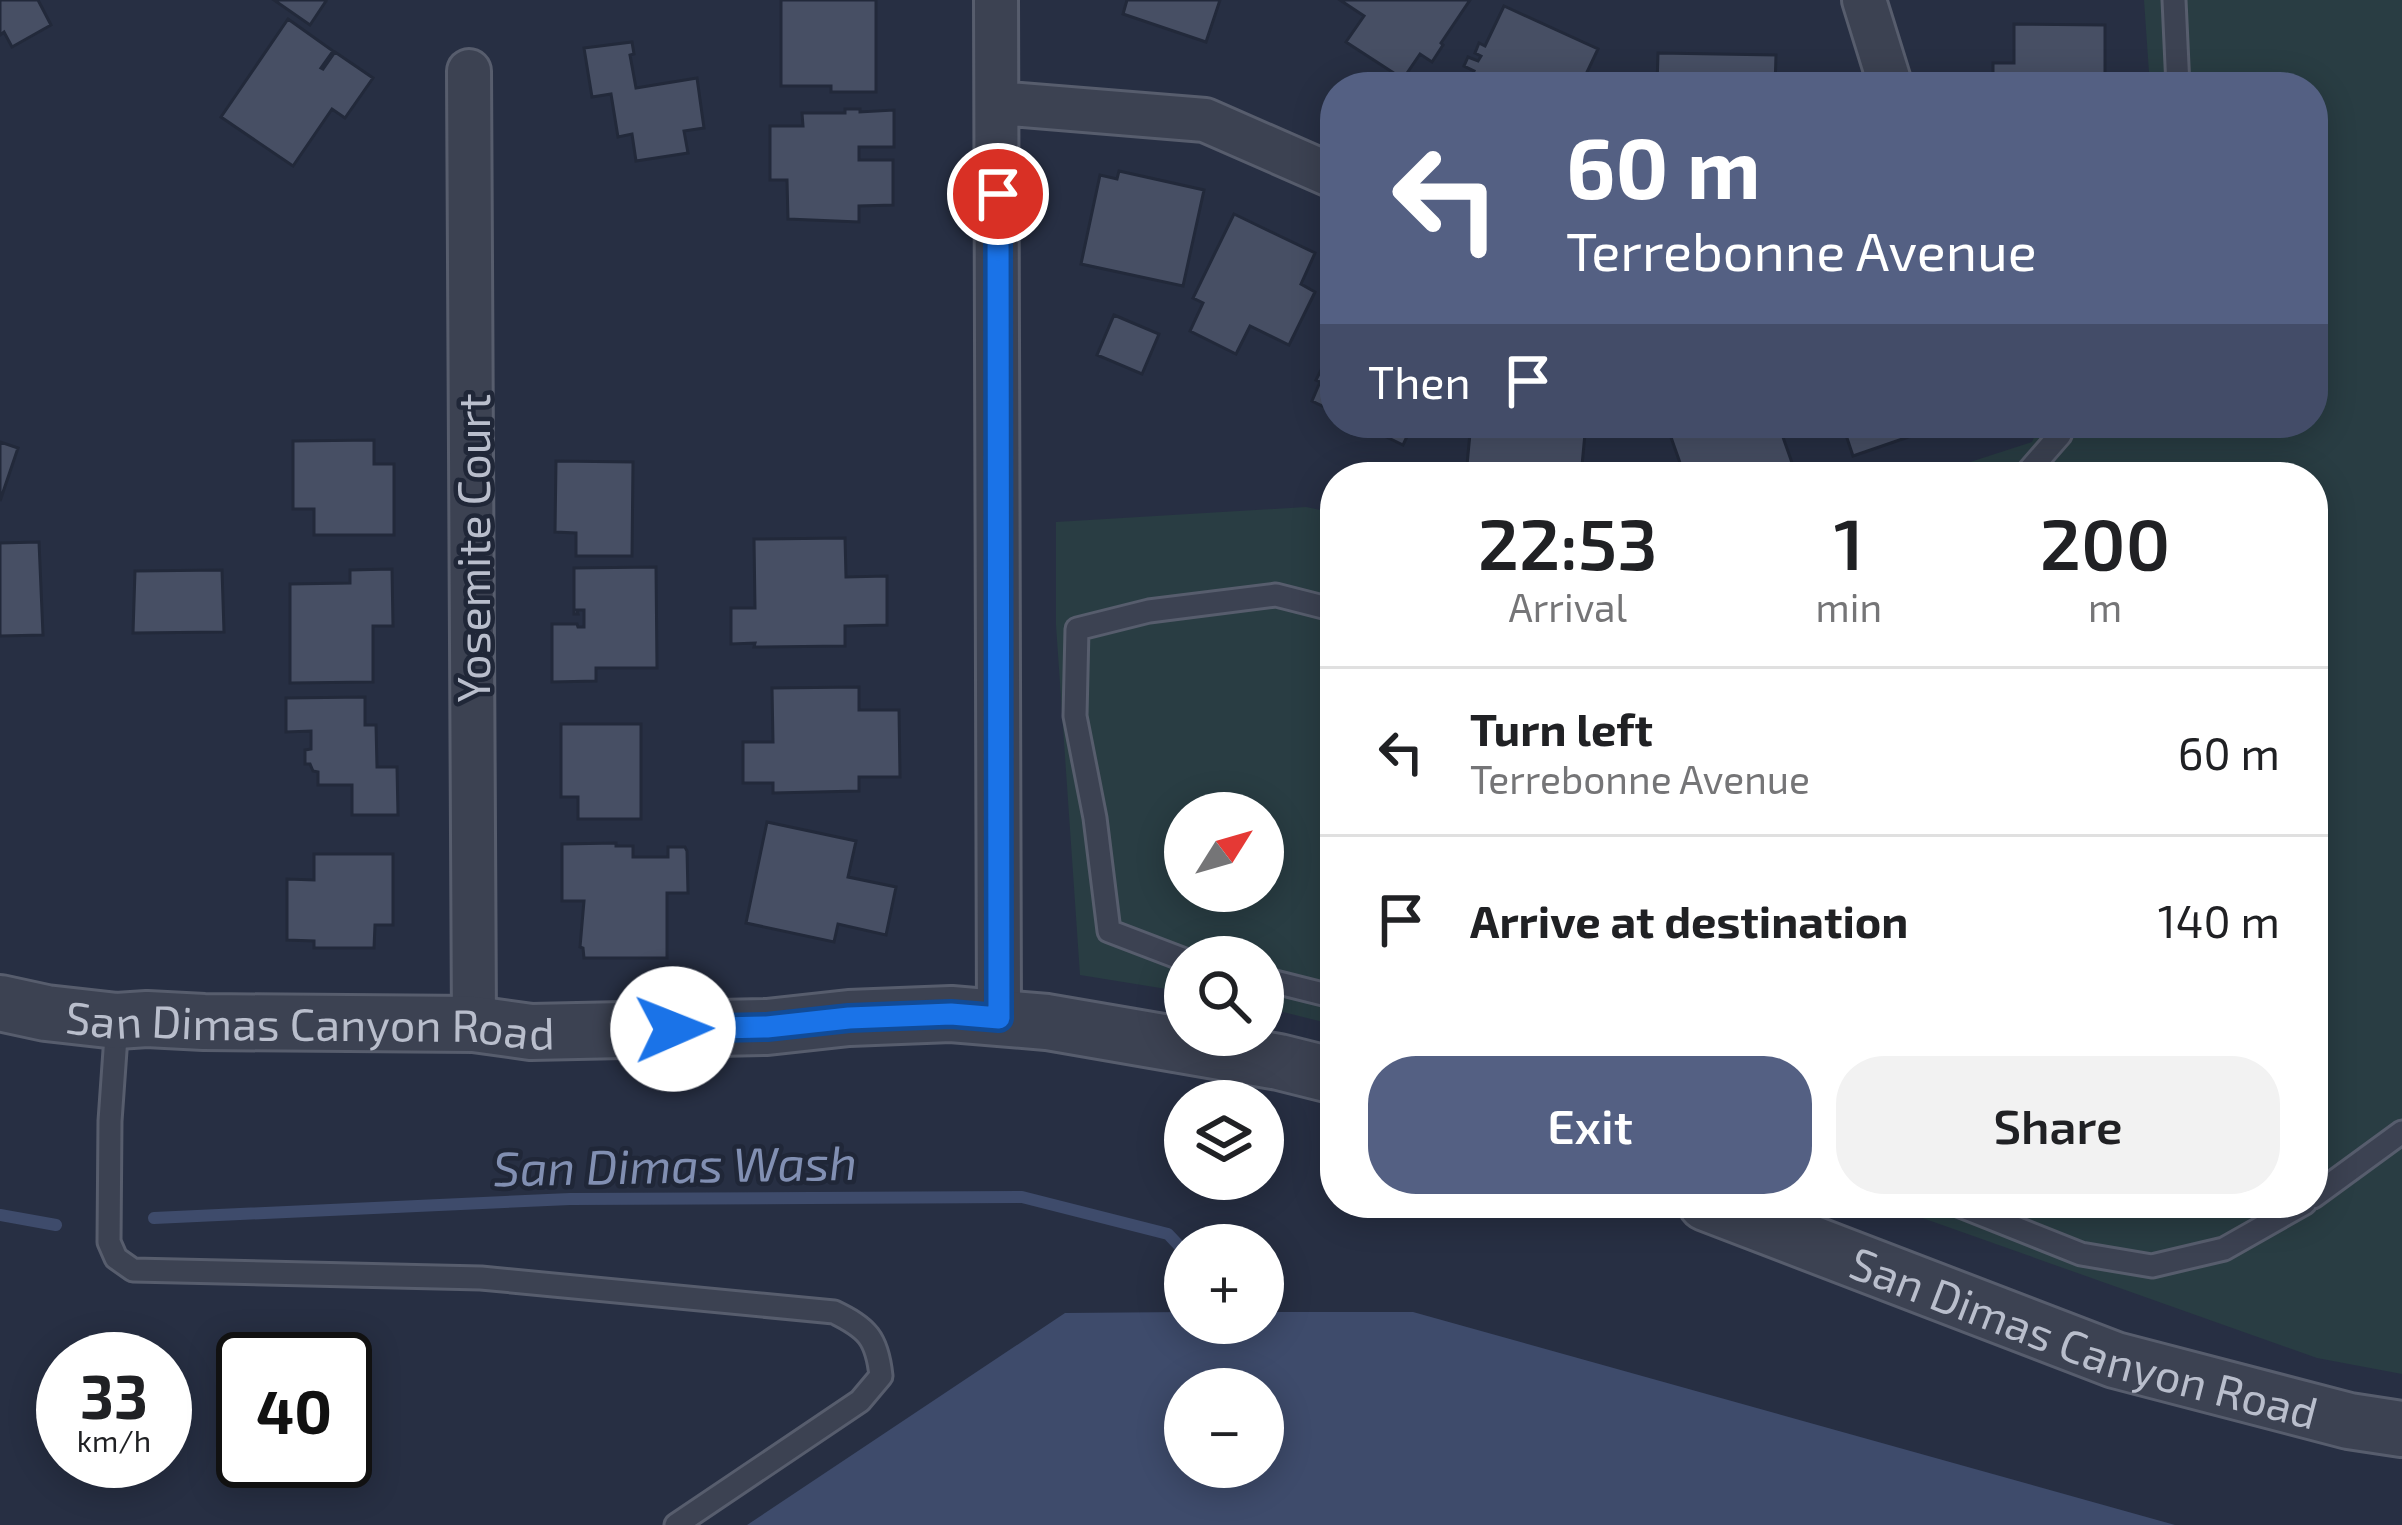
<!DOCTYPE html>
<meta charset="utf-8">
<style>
body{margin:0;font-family:"Exo 2",sans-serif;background:#f2f2f2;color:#202124;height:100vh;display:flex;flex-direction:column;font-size:45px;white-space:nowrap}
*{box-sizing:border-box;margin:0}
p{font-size:39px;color:#757577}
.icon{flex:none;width:66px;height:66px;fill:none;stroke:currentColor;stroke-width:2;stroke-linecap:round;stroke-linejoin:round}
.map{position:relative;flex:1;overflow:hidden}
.sheet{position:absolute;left:1320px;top:462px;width:1008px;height:756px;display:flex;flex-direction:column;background:#fff;border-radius:48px;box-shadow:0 6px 30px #0003}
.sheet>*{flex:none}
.top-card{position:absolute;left:1320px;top:72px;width:1008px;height:366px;border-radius:48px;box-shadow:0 6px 30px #0003;background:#546083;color:#fff;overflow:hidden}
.needle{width:78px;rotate:53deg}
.buttons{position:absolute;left:1164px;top:792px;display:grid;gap:24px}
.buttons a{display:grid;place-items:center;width:120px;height:120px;border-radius:50%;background:#fff;box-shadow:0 6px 30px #0003;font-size:60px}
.speed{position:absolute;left:36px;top:1332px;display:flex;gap:24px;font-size:60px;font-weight:700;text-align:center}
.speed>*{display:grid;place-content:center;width:156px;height:156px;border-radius:50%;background:#fff;box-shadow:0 6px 30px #0003;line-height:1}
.speed small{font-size:30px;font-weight:400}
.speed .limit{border:6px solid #111;border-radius:18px;background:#fff;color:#111}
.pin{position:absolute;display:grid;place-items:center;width:102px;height:102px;color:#fff;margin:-51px;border:6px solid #fff;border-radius:50%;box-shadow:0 3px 12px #0007}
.me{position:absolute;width:132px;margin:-66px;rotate:89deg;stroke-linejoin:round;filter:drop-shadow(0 0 9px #0008)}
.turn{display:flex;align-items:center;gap:42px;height:252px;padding:0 48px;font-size:54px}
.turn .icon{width:156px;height:156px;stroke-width:2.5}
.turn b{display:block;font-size:84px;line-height:102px}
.then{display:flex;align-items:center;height:114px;padding:0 48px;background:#0003;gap:24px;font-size:45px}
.eta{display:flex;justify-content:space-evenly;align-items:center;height:204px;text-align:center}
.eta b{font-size:72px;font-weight:600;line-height:84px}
.button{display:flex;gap:24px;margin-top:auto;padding:24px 48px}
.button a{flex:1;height:138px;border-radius:48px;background:#546083;color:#fff;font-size:48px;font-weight:600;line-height:138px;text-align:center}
.button a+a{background:#f2f2f2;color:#202124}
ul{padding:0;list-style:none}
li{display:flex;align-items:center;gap:36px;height:168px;padding:0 48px;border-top:3px solid #e0e0e0}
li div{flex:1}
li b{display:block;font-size:45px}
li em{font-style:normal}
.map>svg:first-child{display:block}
.green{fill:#293d43;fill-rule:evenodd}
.water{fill:#3e4b6b;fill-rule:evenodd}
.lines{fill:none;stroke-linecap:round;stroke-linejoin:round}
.stream{stroke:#3e4b6b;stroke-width:12}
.building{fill:#474f64;stroke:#22293a;stroke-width:3}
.service-casing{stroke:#575d6d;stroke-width:27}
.minor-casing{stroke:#575d6d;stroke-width:48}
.tertiary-casing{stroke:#575d6d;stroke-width:60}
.service{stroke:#3c4252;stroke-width:21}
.minor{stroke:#3c4252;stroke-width:42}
.tertiary{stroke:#3c4252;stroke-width:54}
.route-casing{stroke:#114b97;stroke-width:30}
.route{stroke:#1a73e8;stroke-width:21}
.labels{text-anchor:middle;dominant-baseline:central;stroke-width:9;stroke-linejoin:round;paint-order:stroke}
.street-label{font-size:45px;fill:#b9becc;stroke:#202738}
.water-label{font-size:48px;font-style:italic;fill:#818fb2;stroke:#202738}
</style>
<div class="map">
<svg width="2402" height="1525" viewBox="0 0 2402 1525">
<rect width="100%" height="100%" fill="#272f43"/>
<path class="green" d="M2144,0H2402V1374L2317,1358L1880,1203H2313V477H1924L2032,442L2040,423H2313V87H2150Z
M1306,507L1335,513V1025L1263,1007V957H1185V992L1080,975L1056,625V522ZM1185,813H1263V891H1185Z"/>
<path class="water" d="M1185,1312V1323H1263V1312H1413L2175,1525H747L1065,1313ZM1263,1389V1467H1185V1389Z"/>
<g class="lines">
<path class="stream" d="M0,1215L56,1225
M154,1218L570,1199L1022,1197L1168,1234L1185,1252"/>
</g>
<path class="building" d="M0,0H38L51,25L12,47L4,32L0,35Z
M274,0H325L326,1L310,25Z
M781,0H876V92H831V86H781Z
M1127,0H1220L1206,42L1123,14Z
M1340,0H1470L1441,43L1443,45L1432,62L1420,54L1403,79L1346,42L1364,16Z
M1504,6L1598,49L1580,87L1467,85L1474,71L1464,66L1468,57L1478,61L1481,56L1475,53L1479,43L1485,46Z
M288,19L333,51L321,68L323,69L335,52L373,78L345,118L332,109L293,166L221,117Z
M2014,24L2105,25V87H1993V63H2014Z
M632,42L634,54L630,55L636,88L697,78L704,128L684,131L688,153L636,161L632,134L618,137L611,94L592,97L584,48Z
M1658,53L1776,55L1775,87H1657Z
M845,109H860V112L894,110V147H859V160H893V205L859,206V222L788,219L787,180H770V126H803L802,113H845Z
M1119,171L1204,190L1183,286L1081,264L1100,175L1117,179Z
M1234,214L1315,253L1301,284L1315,292L1289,345L1250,326L1236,354L1190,331L1203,303L1193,298Z
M1114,315L1159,334L1142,374L1097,355Z
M1335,342V412L1312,401L1320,382L1316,380Z
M1358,423H1421L1418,429L1412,426L1403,445Z
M1471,423H1586L1581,476L1537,471V477H1503L1504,468L1467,465Z
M1666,423H1778L1797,477H1685Z
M1842,423H1949L1853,456Z
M374,440V464H394V535H314V509H293V441Z
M0,442L18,448L0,501Z
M556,461L633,462L632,556H576V533L555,532Z
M845,538L846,577L887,576V625L845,626V646L754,647L755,643L731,644V608H755L754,539Z
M39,542L43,635L0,636V543Z
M656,567L657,668H596V681L552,682V624H577L578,627H584V610H577L578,614H574V568Z
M392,569L393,626H373V682L290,683V584L350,583V570Z
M222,570L224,632L133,633L135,571Z
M859,687V710H899L900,777H859V791L773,793V783H743V742H773L772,688Z
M365,697V725H376L377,767H397L398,815H352V785H318V772L313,771L310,764H305V750L311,749V731L286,732V698Z
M561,724H641V819H578V797H561Z
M767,822L856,841L848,877L896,887L886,935L838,924L834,942L746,923Z
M616,843V846H633V857H668V847H685L687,851L688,893H667V958H584L583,948L580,947L584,901H562V844Z
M314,854H393V925H375L374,948H314V941L287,940V879L314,880Z"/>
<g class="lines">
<g class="service-casing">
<path id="service" d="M2174,0L2178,87
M2020,477L2026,474L2060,435L2065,423
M1185,960L1109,931L1095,818L1075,716L1077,629L1149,611L1276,595L1335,610
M1263,979L1335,997
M117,1022L110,1121L109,1242L116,1258L133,1270L481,1278L834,1312C867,1328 877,1338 881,1376L860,1401L676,1525
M2313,1197L2402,1132
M1953,1203L2081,1254L2152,1266L2224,1249L2305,1203"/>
</g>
<g class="minor-casing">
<path id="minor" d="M996,0L999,1018
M1864,0L1891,87
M469,71L474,1024
M998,103L1205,120L1335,177"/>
</g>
<g class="tertiary-casing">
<g id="tertiary">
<path id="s1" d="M0,1003L46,1013L117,1021L147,1019L204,1022L474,1024L531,1032L767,1027L849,1018L951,1014L1047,1022L1279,1062L1335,1076"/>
<path id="s2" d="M1706,1203L2115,1360L2349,1421L2402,1429"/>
</g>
</g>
<use href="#service" class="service"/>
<use href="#minor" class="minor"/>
<use href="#tertiary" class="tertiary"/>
</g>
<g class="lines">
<g class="route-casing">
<path id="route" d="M673,1029L767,1027L849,1018L951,1014L999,1018L998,194"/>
</g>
<use href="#route" class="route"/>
</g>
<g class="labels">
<g class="street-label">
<text transform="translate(472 548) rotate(-90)">Yosemite Court</text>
<text stroke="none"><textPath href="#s1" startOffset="312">San Dimas Canyon Road</textPath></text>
<text stroke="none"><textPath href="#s2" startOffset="402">San Dimas Canyon Road</textPath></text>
</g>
<g class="water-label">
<text transform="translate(675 1164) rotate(-1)">San Dimas Wash</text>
</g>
</g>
</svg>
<div class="buttons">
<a><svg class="needle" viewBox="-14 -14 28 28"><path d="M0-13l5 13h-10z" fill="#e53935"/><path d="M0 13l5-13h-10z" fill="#757577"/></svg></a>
<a><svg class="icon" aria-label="search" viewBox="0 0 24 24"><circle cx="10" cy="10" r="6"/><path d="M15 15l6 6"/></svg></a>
<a><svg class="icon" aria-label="layers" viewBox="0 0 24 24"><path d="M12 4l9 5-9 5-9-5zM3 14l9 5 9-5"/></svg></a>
<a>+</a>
<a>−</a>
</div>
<div class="speed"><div>33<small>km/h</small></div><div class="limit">40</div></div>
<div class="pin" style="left:998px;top:194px;background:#d93025"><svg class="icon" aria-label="arrive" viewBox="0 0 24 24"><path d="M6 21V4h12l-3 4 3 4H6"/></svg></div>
<svg class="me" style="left:673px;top:1029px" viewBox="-20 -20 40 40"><circle r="19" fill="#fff"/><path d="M0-13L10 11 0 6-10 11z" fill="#1a73e8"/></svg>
<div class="top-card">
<div class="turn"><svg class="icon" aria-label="left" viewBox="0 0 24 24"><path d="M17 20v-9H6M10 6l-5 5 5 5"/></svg><div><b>60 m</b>Terrebonne Avenue</div></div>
<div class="then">Then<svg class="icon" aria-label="arrive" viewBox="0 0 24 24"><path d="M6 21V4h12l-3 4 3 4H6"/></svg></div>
</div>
<section class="sheet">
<div class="eta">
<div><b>22:53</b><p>Arrival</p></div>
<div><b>1</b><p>min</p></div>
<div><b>200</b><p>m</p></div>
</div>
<ul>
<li><svg class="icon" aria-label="left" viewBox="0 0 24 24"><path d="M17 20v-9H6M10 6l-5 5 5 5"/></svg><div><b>Turn left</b><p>Terrebonne Avenue</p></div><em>60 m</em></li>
<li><svg class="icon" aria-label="arrive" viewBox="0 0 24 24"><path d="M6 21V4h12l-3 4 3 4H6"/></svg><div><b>Arrive at destination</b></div><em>140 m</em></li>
</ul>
<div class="button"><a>Exit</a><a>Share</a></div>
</section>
</div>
